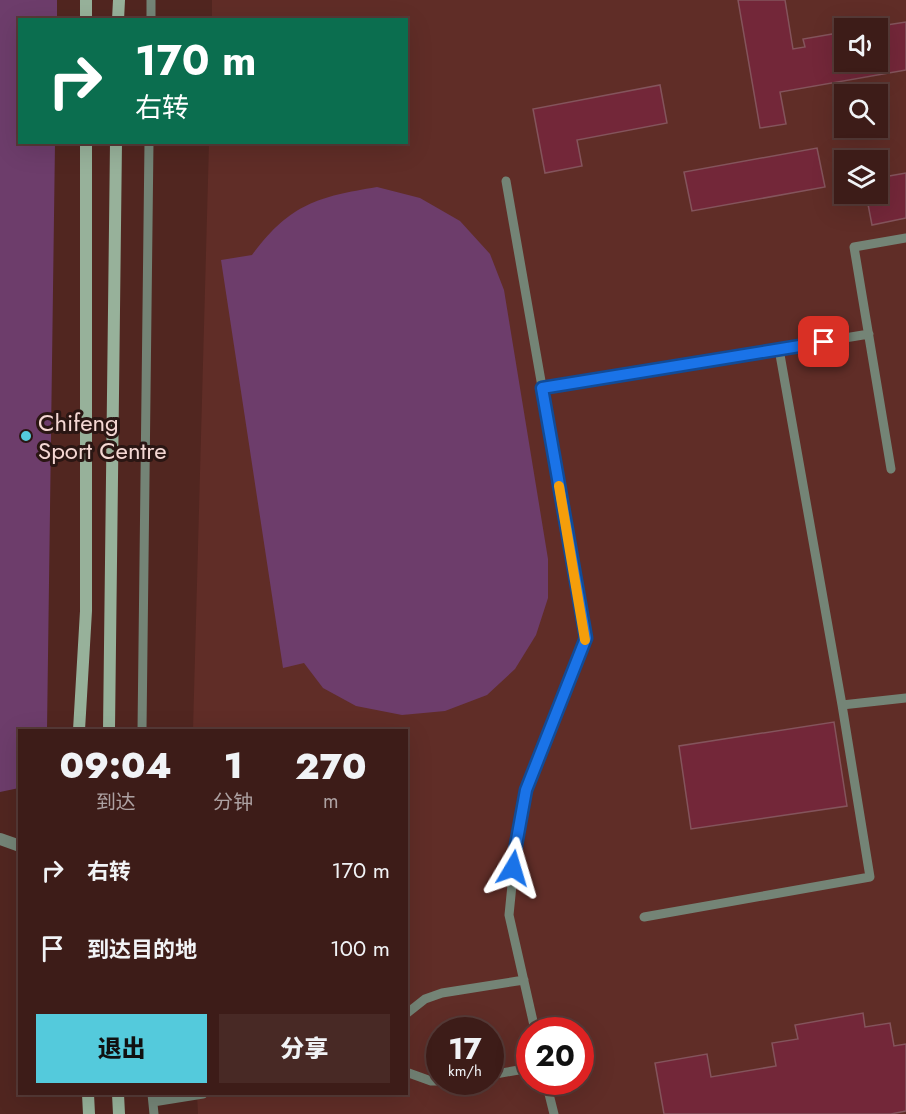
<!DOCTYPE html>
<html lang="zh">
<meta charset="utf-8">
<style>
body{margin:0;font-family:Jost,"Noto Sans SC",sans-serif;background:#482925;color:#f1f3f6;height:100vh;display:flex;flex-direction:column;font-size:22px;white-space:nowrap}
*{box-sizing:border-box;margin:0}
p{font-size:20px;color:#ada1a2}
.icon{flex:none;width:33px;height:33px;fill:none;stroke:currentColor;stroke-width:2;stroke-linecap:round;stroke-linejoin:round}
.map{position:relative;flex:1;overflow:hidden}
.drawer{position:absolute;left:18px;top:729px;width:390px;height:366px;display:flex;flex-direction:column;background:#3d1c18;border-radius:0px;box-shadow:0 6px 24px #0002,0 0 0 2px #563a37}
.drawer>*{flex:none}
.banner{position:absolute;left:18px;top:18px;width:390px;height:126px;border-radius:0px;box-shadow:0 6px 24px #0002,0 0 0 2px #563a37;background:#0b6e4f;color:#fff;overflow:hidden}
.fabs{position:absolute;left:834px;top:18px;display:grid;gap:12px}
.fabs a{display:grid;place-items:center;width:54px;height:54px;border-radius:0px;background:#3d1c18;box-shadow:0 6px 24px #0002,0 0 0 2px #563a37;font-size:30px}
.speed{position:absolute;left:426px;top:1017px;display:flex;gap:12px;font-size:30px;font-weight:700;text-align:center}
.speed>*{display:grid;place-content:center;width:78px;height:78px;border-radius:50%;background:#3d1c18;box-shadow:0 6px 24px #0002,0 0 0 2px #563a37;line-height:1}
.speed small{font-size:15px;font-weight:400}
.speed .limit{border:9px solid #d22;background:#fff;color:#111}
.pin{position:absolute;display:grid;place-items:center;width:51px;height:51px;color:#fff;margin:-26px;border-radius:12px;box-shadow:0 3px 9px #0006}
.me{position:absolute;width:66px;margin:-33px;rotate:7deg;stroke-linejoin:round;filter:drop-shadow(0 0 4px #0008)}
.turn{display:flex;align-items:center;gap:21px;height:126px;padding:0 18px;font-size:27px}
.turn .icon{width:78px;height:78px;stroke-width:2.5}
.turn b{display:block;font-size:42px;line-height:51px}
.eta{display:flex;justify-content:space-evenly;align-items:center;height:102px;text-align:center}
.eta b{font-size:36px;font-weight:800;line-height:42px}
.primary-button{display:flex;gap:12px;margin-top:auto;padding:12px 18px}
.primary-button a{flex:1;height:69px;border-radius:0px;background:#54cadc;color:#111;font-size:24px;font-weight:800;line-height:69px;text-align:center}
.primary-button a+a{background:#482925;color:#f1f3f6}
ul{padding:0;list-style:none}
li{display:flex;align-items:center;gap:18px;height:78px;padding:0 18px}
li div{flex:1}
li b{display:block;font-size:22px}
li em{font-style:normal}
.map>svg:first-child{display:block}
.built{fill:#602d27;fill-rule:evenodd}
.green{fill:#6d3d6b}
.building{fill:#732739;stroke:#84545c;stroke-width:1.5}
.lines{fill:none;stroke-linecap:round;stroke-linejoin:round}
.service{stroke:#748476;stroke-width:9}
.minor{stroke:#748476;stroke-width:12}
.secondary{stroke:#97b19a;stroke-width:12}
.route-casing{stroke:#114b97;stroke-width:15}
.route{stroke:#1a73e8;stroke-width:10}
.slow{stroke:#f59e0b;stroke-width:10}
.poi-dot{fill:#54cadc;stroke:#2a1613;stroke-width:2}
.labels{text-anchor:middle;dominant-baseline:central;stroke-width:6;stroke-linejoin:round;paint-order:stroke}
.poi-label{font-size:24px;fill:#f4d7d3;stroke:#2a1613;text-anchor:start}
</style>
<div class="map">
<svg width="906" height="1114" viewBox="0 0 906 1114">
<rect width="100%" height="100%" fill="#512620"/>
<path class="built" d="M212,0H906V1114H198L197,1094H406V730H193L209,143L406,142V20L212,19ZM844,28H878V62H844ZM844,94H878V128H844ZM844,160H878V194H844ZM440,1030H490V1082H440ZM530,1030H580V1082H530Z"/>
<path class="green" d="M0,0H57V19L20,20V142L55,143L47,730H20L19,788L0,792Z
M377,187L420,198L460,221L490,254L504,290L548,559V598L536,635L515,669L487,695L445,711L402,715L356,706L323,688L304,663L283,668L221,260L252,255C290,204 317,197 377,187Z"/>
<path class="building" d="M738,0H785L793,49L805,47L803,39L844,32V62H878V28H867L906,22V70L780,92L786,124L760,128Z
M660,85L667,123L577,140L582,166L545,173L533,109Z
M817,148L825,187L692,211L684,172Z
M906,173V218L872,225L866,194H878V178Z
M834,722L847,806L691,829L679,746Z
M863,1013L865,1027L890,1023L894,1046L906,1044V1111L891,1114H664L655,1063L707,1054L711,1077L776,1066L772,1043L798,1039L795,1025Z"/>
<g class="lines">
<path class="service" d="M151,20V0
M506,181L586,638L526,790L516,845L509,915L535,1030
M542,388L869,334
M891,469L854,247L906,238
M842,705L906,698
M142,730L149,142
M644,917L870,877L842,705L779,349
M406,1014L425,999L442,993L524,980
M406,1072L431,1081H440
M490,1075L530,1068
M546,1082L554,1114
M152,1094L154,1114
M153,1102L203,1094"/>
<path class="minor" d="M0,839L20,846"/>
<path class="secondary" d="M86,20V0
M118,20L119,0
M79,730L86,611V142
M109,730L116,142
M88,1094L89,1114
M118,1094L119,1114"/>
</g>
<g class="lines">
<g class="route-casing">
<path id="route" d="M513,868L516,845L526,790L586,638L542,388L824,342"/>
</g>
<use href="#route" class="route"/>
<path class="slow" d="M559,486L585,640"/>
</g>
<circle class="poi-dot" cx="26" cy="436" r="6"/>
<g class="labels">
<g class="poi-label">
<text x="38" y="422">Chifeng<tspan x="38" dy="28">Sport Centre</tspan></text>
</g>
</g>
</svg>
<div class="fabs">
<a><svg class="icon" aria-label="sound" viewBox="0 0 24 24"><path d="M4 9h4l5-4v14l-5-4H4zM17 9q2 3 0 6"/></svg></a>
<a><svg class="icon" aria-label="search" viewBox="0 0 24 24"><circle cx="10" cy="10" r="6"/><path d="M15 15l6 6"/></svg></a>
<a><svg class="icon" aria-label="layers" viewBox="0 0 24 24"><path d="M12 4l9 5-9 5-9-5zM3 14l9 5 9-5"/></svg></a>
</div>
<div class="speed"><div>17<small>km/h</small></div><div class="limit">20</div></div>
<div class="pin" style="left:824px;top:342px;background:#d93025"><svg class="icon" aria-label="arrive" viewBox="0 0 24 24"><path d="M6 21V4h12l-3 4 3 4H6"/></svg></div>
<svg class="me" style="left:513px;top:868px" viewBox="-20 -20 40 40"><path d="M0-17L14 15 0 8-14 15z" fill="#1a73e8" stroke="#fff" stroke-width="4"/></svg>
<div class="banner">
<div class="turn"><svg class="icon" aria-label="right" viewBox="0 0 24 24"><path d="M7 20v-9h11M14 6l5 5-5 5"/></svg><div><b>170 m</b>右转</div></div>
</div>
<section class="drawer">
<div class="eta">
<div><b>09:04</b><p>到达</p></div>
<div><b>1</b><p>分钟</p></div>
<div><b>270</b><p>m</p></div>
</div>
<ul>
<li><svg class="icon" aria-label="right" viewBox="0 0 24 24"><path d="M7 20v-9h11M14 6l5 5-5 5"/></svg><div><b>右转</b></div><em>170 m</em></li>
<li><svg class="icon" aria-label="arrive" viewBox="0 0 24 24"><path d="M6 21V4h12l-3 4 3 4H6"/></svg><div><b>到达目的地</b></div><em>100 m</em></li>
</ul>
<div class="primary-button"><a>退出</a><a>分享</a></div>
</section>
</div>
